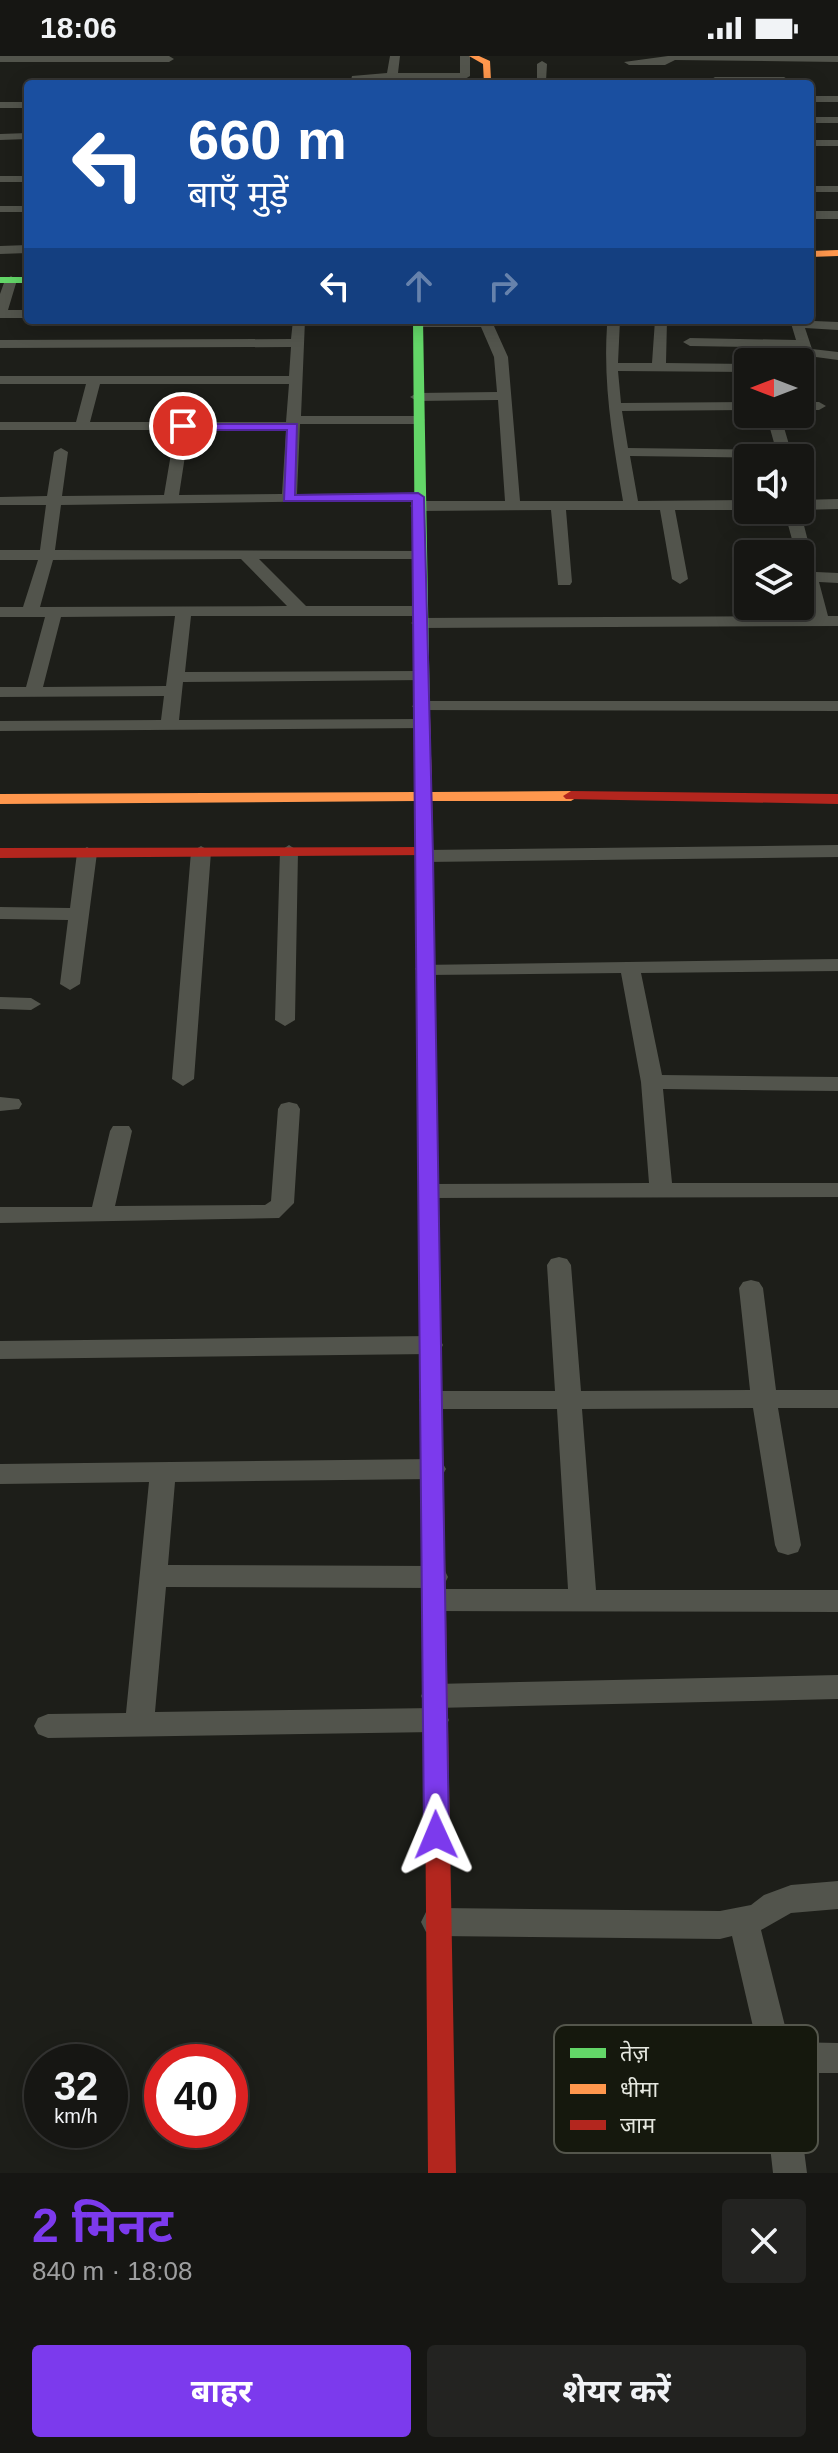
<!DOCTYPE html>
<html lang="hi">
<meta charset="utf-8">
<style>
body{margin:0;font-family:Arial,"Noto Sans Devanagari",sans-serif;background:#232321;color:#f1f3f6;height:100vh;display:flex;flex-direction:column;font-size:30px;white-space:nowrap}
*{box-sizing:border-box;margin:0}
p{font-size:26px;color:#9e9fa0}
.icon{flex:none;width:44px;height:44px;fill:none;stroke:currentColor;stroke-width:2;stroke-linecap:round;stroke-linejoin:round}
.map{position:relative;height:2117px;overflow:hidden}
.side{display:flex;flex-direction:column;background:#161613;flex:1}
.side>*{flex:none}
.top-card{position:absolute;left:24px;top:24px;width:790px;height:244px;border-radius:8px;box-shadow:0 4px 20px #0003,0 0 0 2px #353533;background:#1a4fa0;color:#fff;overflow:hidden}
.needle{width:52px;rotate:270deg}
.tools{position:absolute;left:734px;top:292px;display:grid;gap:16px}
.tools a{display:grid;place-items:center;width:80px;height:80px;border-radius:8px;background:#161613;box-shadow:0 4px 20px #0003,0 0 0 2px #353533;font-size:40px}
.speed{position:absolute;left:24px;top:1988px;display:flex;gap:16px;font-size:40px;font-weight:700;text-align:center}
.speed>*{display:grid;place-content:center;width:104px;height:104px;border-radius:50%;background:#161613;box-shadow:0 4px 20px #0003,0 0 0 2px #353533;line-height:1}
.speed small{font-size:20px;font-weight:400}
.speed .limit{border:12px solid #d22;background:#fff;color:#111}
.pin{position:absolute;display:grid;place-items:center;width:68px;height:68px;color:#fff;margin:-34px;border:4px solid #fff;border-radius:50%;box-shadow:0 2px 8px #0007}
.me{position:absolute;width:88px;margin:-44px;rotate:359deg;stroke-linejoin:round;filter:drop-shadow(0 0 6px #0008)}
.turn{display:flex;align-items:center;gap:28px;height:168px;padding:0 32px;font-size:36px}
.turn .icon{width:104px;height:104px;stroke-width:2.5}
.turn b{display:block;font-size:56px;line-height:68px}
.lanes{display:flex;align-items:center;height:76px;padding:0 32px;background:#0003;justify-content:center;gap:40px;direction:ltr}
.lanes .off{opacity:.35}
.round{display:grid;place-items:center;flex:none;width:84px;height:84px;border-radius:8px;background:#232321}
.summary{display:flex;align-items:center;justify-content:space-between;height:136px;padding:0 32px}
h1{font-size:48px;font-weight:700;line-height:60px;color:#7c3aed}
.primary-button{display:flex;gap:16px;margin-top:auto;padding:16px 32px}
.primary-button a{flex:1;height:92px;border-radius:8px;background:#7c3aed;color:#fff;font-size:32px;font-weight:700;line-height:92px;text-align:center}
.primary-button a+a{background:#232321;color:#f1f3f6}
.status{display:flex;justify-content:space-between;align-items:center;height:56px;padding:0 40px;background:#161613;direction:ltr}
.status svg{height:22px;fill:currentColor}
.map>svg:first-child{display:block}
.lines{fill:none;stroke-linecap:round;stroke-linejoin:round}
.street{fill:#52544c;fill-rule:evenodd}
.fast{fill:#63d668;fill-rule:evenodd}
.slow{fill:#ff974d;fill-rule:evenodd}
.jam{fill:#b3261e;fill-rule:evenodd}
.route{fill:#7c3aed;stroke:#51269a;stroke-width:2}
.key{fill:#15180d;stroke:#54564c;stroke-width:2}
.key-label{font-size:22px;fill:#e6e8e0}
</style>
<div class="status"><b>18:06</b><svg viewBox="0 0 49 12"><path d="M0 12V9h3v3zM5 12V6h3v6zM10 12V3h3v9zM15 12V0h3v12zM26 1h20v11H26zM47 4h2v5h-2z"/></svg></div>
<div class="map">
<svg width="838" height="2117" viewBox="0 0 838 2117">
<rect width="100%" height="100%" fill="#1d1e19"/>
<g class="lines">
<path class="street" d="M0,0H169L174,3L169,6H0Z
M390,0H400L398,17H460V0H470V20L465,23H369L361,24L360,28H350L352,20L387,17Z
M668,0H838V6L675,4L665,9H629L624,6Z
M542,5L547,8L546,25H593L598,28H530L537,23V8Z
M715,21H784L789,24L784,27L711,26L710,24Z
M810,40H838V46H810Z
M0,46H28V52H0Z
M810,61H838V67H810Z
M28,77V83L0,84V78Z
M810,84H838V90H810Z
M0,120H28V126H0Z
M810,130H838V136H810Z
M0,150H28V156H0Z
M810,155H838V163H810Z
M28,189V197L0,198V190Z
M11,220L17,224L8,254H28V262H0V238L5,224Z
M293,264H305L301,360H418L425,364L418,368H300L297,438L418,437L423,438V444L61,449L55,494L425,495L427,498L419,503H259L306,550H419L427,555L419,560H191L185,616L420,615L428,620L426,624L183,626L179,664L421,663L427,664L430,668L427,672L0,675V665L161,664L164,640L0,641V631H26L45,561H0V551H23L38,504H0V494H40L46,449H0V441L47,440L54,396L61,392L68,396L62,440L164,439L175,374H0V366H76L86,328H0V320H289L291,291L0,292V284L291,283ZM100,328H289L286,366H90ZM189,374H286L282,438L179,439ZM241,503L287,550L40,551L53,504ZM175,560L166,630L43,631L61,561Z
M414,264H620L618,307H652L655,264H667L666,307L748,308V316L618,315L621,347L748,346V354L622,355L628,392L776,394L766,358H780L793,402L630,400L638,445L748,444V454H675L688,523L680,528L672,523L660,454H566L572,526L570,529H558L551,454L418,455L410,450L418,445H505L498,344L417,345L410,341L417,337L497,336L494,301L481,271H418L412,267ZM494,270H607C603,330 613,386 623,445H520L508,301Z
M790,264L838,266V274L805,272L812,293L838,296V304L801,299L798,292L690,290L683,286L690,282L796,284Z
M800,346H819L826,350L819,354H800Z
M838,443V453L800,454V444Z
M784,454H800L816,516L838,517V527L819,526L828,560H838V570L419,572L411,567L419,562L812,560L801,521L800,498H796Z
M421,645H838V655L415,654L412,650Z
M289,789L298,795L295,964L285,970L275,964L280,795Z
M838,789V801L425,806L415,800L425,794Z
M201,790L211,796L194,1023L183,1030L172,1023L191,796Z
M87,791L97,797L80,928L70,934L60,928L68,864L0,863V851L70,852L77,797Z
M838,903V915L641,917L662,1019L838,1021V1035L663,1033L672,1127H838V1141L429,1142L421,1140L418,1135L421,1130L429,1128L649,1127L641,1026L621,917L425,919L415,913L418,909Z
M0,941L31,942L41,948L31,954L0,953Z
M0,1041L19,1043L22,1048L19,1053L0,1055Z
M289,1046L297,1048L300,1053L294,1147L279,1162L0,1167V1151H92L110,1075L113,1070H129L132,1075L115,1150L265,1149L271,1145L278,1053L281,1048Z
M559,1201L567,1203L571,1209L581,1335L750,1334L739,1232L743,1226L751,1224L759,1226L763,1232L776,1334H838V1352H778L801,1489L798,1496L788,1499L778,1496L775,1489L753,1352L582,1353L596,1534H838V1556L435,1555L425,1552L421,1544L425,1536L435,1533H568L557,1353H432L423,1350L419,1344L423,1338L432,1335H555L547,1209L551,1203Z
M431,1280L440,1283L443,1289L440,1295L431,1298L0,1303V1285Z
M433,1403L442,1406L446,1413L442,1420L433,1423L175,1426L168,1509L434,1510L444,1513L448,1521L444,1529L434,1532L166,1531L155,1656L435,1652L445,1656L449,1664L445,1672L435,1676L48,1682L38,1678L34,1670L38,1662L48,1658L126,1657L149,1426L0,1428V1408Z
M838,1619V1643L435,1652L425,1648L421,1640L425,1632L435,1628Z
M838,1825V1853L791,1857L761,1874L789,1986L838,1987V2017H794L807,2117H773L760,2001L732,1880L720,1883L437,1880L426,1876L421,1866L426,1856L437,1852L720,1855L751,1849L764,1839L791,1829Z"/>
<path class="fast" d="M0,221H28V227H0Z
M413,264H423L430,661L423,665L416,661Z"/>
<path class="slow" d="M469,0H479L490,5L491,24L541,28H484L483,8Z
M838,194V200L810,201V195Z
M423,657L430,661L432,736L571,735L579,740L571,745H432L442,1334L439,1339H425L422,1334L417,745L0,748V738L417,736L416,661Z"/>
<path class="jam" d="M571,735L838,738V748L566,743L563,740Z
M424,791L429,793L432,796L429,799L0,802V792Z
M432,1327L439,1329L442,1334L456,2117H428L422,1334L425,1329Z"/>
</g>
<path class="route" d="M179,368H297L295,439L418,437L424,441L433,800L449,1779L445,1787L436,1790L428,1787L424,1779L412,445H284L287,374H183L179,373Z"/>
<rect x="554" y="1969" width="264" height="128" rx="12" class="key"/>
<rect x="570" y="1992" width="36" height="10" fill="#63d668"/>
<rect x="570" y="2028" width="36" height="10" fill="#ff974d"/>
<rect x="570" y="2064" width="36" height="10" fill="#b3261e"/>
<g class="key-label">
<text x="620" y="2005">तेज़</text>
<text x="620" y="2041">धीमा</text>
<text x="620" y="2077">जाम</text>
</g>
</svg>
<div class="tools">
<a><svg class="needle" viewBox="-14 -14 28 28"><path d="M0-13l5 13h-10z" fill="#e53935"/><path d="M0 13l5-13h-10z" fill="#9e9fa0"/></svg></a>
<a><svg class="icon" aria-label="sound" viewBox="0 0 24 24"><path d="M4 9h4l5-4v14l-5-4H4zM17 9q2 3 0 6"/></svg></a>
<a><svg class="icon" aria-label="layers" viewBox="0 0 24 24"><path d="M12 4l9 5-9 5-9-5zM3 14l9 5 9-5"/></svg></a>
</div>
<div class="speed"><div>32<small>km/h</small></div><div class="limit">40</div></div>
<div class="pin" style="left:183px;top:370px;background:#d93025"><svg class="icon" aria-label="arrive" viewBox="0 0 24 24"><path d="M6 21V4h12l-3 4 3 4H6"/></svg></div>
<svg class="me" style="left:436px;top:1779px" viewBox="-20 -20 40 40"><path d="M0-17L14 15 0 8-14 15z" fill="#7c3aed" stroke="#fff" stroke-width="4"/></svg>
<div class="top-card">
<div class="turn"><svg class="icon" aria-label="left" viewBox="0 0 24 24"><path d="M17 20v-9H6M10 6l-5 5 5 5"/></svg><div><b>660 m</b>बाएँ मुड़ें</div></div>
<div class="lanes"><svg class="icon" aria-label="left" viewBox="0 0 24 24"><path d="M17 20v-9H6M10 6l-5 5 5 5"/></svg><svg class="icon off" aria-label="ahead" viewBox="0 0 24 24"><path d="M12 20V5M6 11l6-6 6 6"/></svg><svg class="icon off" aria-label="right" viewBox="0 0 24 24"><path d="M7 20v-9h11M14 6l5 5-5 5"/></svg></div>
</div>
</div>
<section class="side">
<div class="summary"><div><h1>2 मिनट</h1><p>840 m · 18:08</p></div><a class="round"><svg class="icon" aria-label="close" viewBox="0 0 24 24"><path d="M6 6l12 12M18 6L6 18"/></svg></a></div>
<div class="primary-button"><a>बाहर</a><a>शेयर करें</a></div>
</section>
